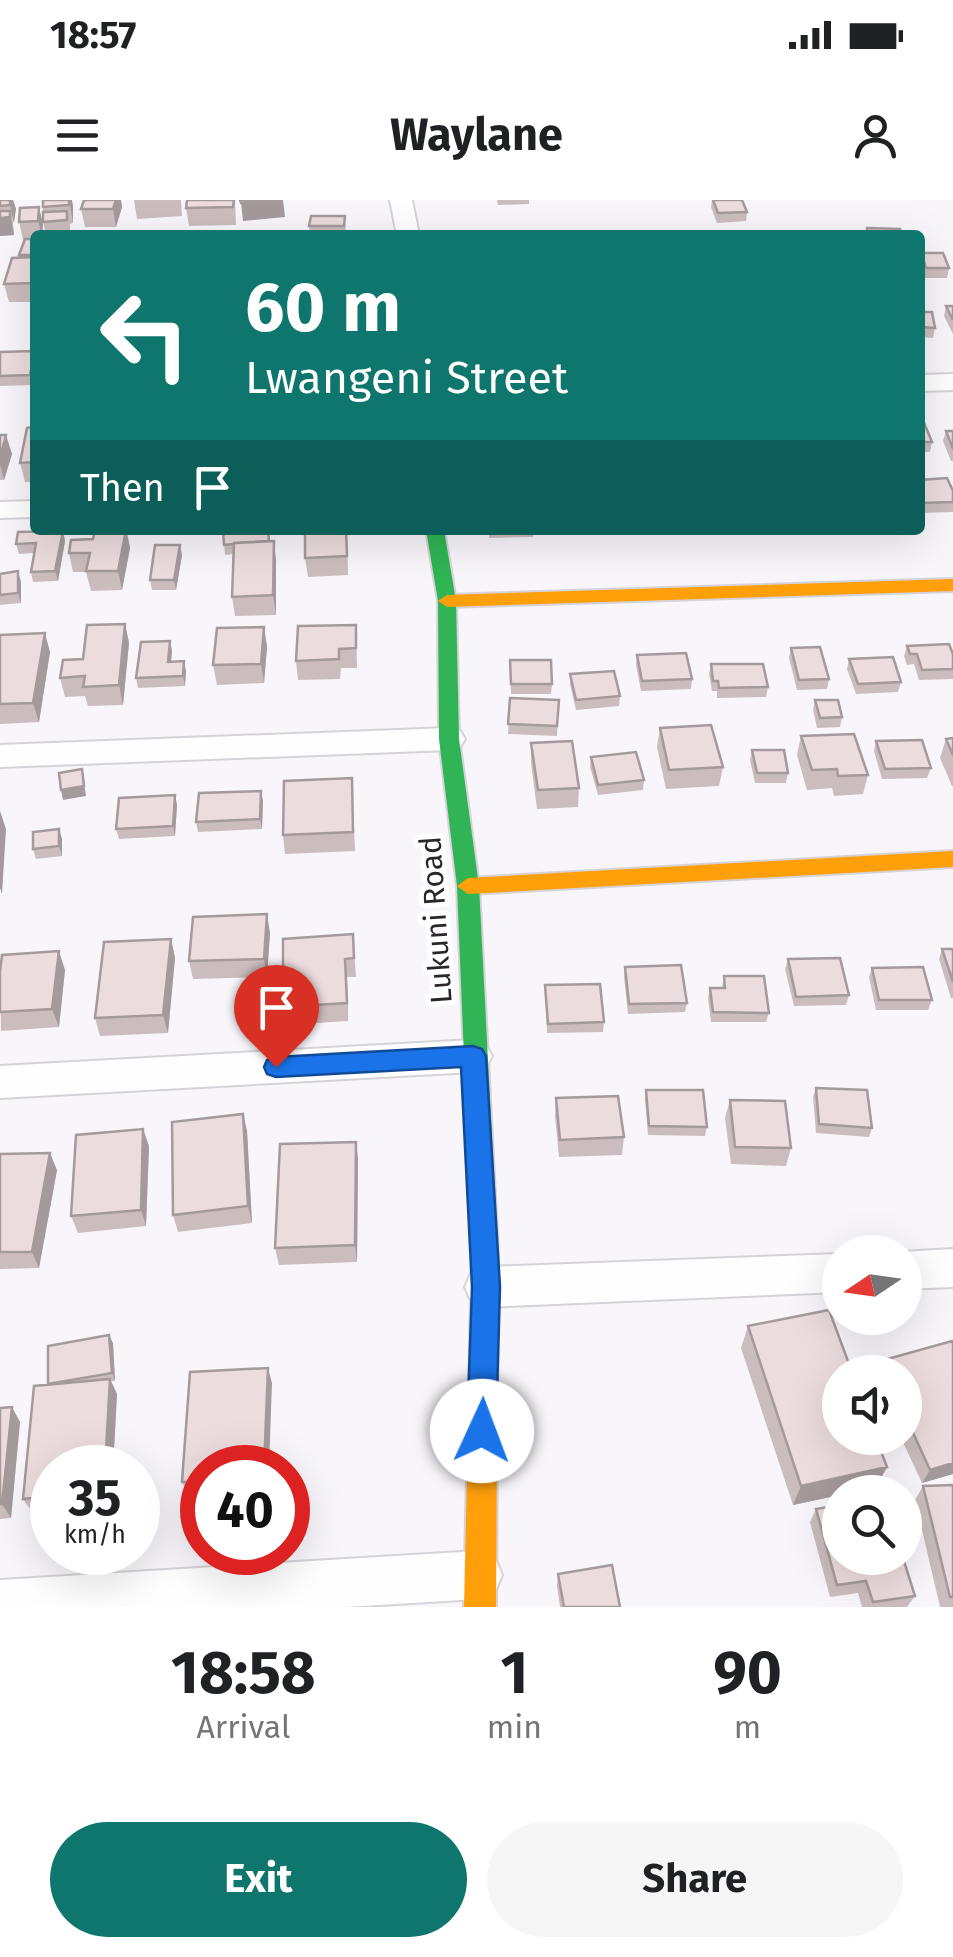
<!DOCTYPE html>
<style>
body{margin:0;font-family:"Fira Sans",sans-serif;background:#f6f6f6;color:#202124;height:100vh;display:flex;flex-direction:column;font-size:38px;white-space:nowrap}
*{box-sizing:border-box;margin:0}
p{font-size:32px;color:#757577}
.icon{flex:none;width:55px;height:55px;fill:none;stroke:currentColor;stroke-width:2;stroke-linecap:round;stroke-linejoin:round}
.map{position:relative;height:1407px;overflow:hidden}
.panel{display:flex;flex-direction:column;background:#fff;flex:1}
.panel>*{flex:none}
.top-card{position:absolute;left:30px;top:30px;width:895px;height:305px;border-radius:10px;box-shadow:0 10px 40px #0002;background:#0f766e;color:#fff;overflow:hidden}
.needle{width:65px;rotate:257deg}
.tools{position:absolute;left:822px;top:1035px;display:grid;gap:20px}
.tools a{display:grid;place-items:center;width:100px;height:100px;border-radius:50%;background:#fff;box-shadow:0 10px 40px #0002;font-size:50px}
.speed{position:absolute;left:30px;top:1245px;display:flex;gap:20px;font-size:50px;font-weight:700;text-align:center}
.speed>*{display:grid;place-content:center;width:130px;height:130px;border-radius:50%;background:#fff;box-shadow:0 10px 40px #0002;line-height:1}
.speed small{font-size:25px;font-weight:400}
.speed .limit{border:15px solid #d22;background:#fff;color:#111}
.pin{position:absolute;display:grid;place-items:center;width:85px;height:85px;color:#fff;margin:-102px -42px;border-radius:50% 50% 50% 0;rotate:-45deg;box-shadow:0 0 10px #0007}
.pin .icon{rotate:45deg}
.me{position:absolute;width:110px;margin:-55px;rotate:2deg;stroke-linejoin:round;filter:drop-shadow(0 0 8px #0008)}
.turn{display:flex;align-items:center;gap:35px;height:210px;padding:0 50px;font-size:45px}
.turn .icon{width:130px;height:130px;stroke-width:2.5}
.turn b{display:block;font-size:70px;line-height:85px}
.then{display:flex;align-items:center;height:95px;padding:0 50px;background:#0003;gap:20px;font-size:38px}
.eta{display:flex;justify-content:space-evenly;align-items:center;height:170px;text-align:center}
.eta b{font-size:60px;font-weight:700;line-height:70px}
.cta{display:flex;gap:20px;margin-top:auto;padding:20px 50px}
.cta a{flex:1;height:115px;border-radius:60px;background:#0f766e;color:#fff;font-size:40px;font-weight:700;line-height:115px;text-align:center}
.cta a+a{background:#f6f6f6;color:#202124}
.status{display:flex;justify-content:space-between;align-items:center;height:70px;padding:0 50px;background:#fff;direction:ltr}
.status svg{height:28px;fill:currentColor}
header{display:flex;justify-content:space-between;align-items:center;height:130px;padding:0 50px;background:#fff;font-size:45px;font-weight:700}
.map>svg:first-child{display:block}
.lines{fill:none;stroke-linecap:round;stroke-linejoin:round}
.street-casing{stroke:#d6d3d8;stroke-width:4}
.fast-casing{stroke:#d6d3d8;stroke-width:4}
.slow-casing{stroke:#d6d3d8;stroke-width:4}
.street{fill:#fefefe;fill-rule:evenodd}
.fast{fill:#30b455;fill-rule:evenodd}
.slow{fill:#ff9f0a;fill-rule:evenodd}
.wall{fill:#cbbdbe}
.shaded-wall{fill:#a59a9b}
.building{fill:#ecdcdd;stroke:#a59a9b;stroke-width:2.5}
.route{fill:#1a73e8;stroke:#114b97;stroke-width:2.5}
.labels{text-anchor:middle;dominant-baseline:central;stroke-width:10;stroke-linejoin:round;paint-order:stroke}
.street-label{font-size:30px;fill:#29252b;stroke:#fff}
</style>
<div class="status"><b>18:57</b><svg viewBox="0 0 49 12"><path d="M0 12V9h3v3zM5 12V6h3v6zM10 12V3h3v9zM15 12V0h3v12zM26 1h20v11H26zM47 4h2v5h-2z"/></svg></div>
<header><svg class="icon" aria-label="menu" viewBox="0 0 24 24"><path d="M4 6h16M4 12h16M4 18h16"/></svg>Waylane<svg class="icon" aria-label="person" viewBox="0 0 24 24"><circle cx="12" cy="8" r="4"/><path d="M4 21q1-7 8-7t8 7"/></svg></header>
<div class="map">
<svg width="953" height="1407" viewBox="0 0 953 1407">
<rect width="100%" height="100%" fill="#f9f6fb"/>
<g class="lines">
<g class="street-casing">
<path id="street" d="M390,0H412L419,35H397Z
M953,174V190L920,191V175Z
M35,301V317L0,318V302Z
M449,528L460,531L465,539L460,547L449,550L0,567V545Z
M473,840L486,845L492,856L486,867L473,872L0,898V866Z
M953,1049V1087L905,1089V1052H900Z
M840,1054V1092L486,1107L471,1101L465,1087L471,1073L486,1067Z
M478,1351L495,1358L502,1375L495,1392L478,1399L346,1407H0V1380Z"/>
</g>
<g class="fast-casing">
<path id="fast" d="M426,330H444L456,401L459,539L479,686L498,1054L494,1063L485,1066L476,1063L472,1054L457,686L439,539L438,401Z"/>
</g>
<g class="slow-casing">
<path id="slow" d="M953,379V391L447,407L438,401L447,395Z
M953,651V667L468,694L457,686L468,678Z
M485,1042L494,1045L498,1054L496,1407H464L472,1054L476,1045Z"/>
</g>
<use href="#street" class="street"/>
<use href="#fast" class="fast"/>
<use href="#slow" class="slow"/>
</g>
<path class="wall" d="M0,0H13L16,9L13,23L14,35L0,36Z
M43,0L73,6V23L70,24V35H46L43,22Z
M84,0H121L122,7L116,27H85L81,9Z
M134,0H181L182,16L137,19Z
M235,0L236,25L189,26L186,8Z
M497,0H529V4L498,5Z
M712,0H742L747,12L746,21L717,23L711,7Z
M39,7L43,25L42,35H35V102H9L4,84L20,58L19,55L25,40H23L19,22Z
M345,16L346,35H310L309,26Z
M921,53L949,68L947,78H925L921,94L922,73L920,67Z
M946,106H953V134L944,116Z
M920,112L935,128L933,138L920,137Z
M35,151V174L32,185L0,186V152Z
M920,213L932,242L930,252H920Z
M35,227V282H25L20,263Z
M946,231H953V261H951L943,241Z
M0,235L12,254L4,280H0Z
M920,280L953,291V312L920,313Z
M127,330L130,348L122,390L91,391L86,372H73L69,353L93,339Z
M223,330L270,341L276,360V415L235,416L232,397L233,354L225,355Z
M347,330L348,375L308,377L305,358Z
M489,330H533V337L489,338Z
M63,331L65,341L58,381L33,382L31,372L34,353L19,354L16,344Z
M182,355L176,390H152L150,380Z
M0,374L21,382V403L0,405Z
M125,424L129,443L123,505L88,506L85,496L65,497L60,478Z
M356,425L357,468H341L340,479L298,480L296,461Z
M264,427L267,447L264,483L217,485L213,465Z
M0,435L50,452L39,522L0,524Z
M170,441L172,451L171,462L186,471L185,486L138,488L136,478Z
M907,446L953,454V479L919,480L914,464L907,465L904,456Z
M791,448L829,479L827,489L797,490L789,458Z
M637,455L692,479L691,489L641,491L636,465Z
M849,459L901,482L898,492L856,494L847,469Z
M510,460L552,484L551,494H511Z
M711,464L768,487L766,497L717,498V491H712L709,474Z
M570,474L620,496L619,506L576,510L570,484Z
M510,498L559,500L557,536L508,534Z
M815,500L842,517L840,527L817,528L813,510Z
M660,528L723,567L719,586L666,589L657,547Z
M801,536L868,575L863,594L834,596L832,588L807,590L797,555Z
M953,538V586H952L940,558L946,539Z
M876,541L931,568L927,578L882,579L874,551Z
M531,543L579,588L578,607L537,609L531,563Z
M752,550L788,573L786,583H755L750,560Z
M591,557L644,580L643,590L598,595L590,567Z
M352,578L355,651L285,654L283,635Z
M175,595L177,605L175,636L119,639L116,629Z
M263,601L262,629L198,632L196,622Z
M62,639V656L36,659L33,649Z
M270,733L267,777L193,779L189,761Z
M353,734L356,777H347L348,821L286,825L283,807Z
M171,739L175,758L168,833L100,836L95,818Z
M942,749H953V798H951L939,759Z
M788,759L849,795L846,805L794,806L785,769Z
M625,767L687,803L685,812L628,814L624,777Z
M872,768L932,800L928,810H876L869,777Z
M65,770L59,827L1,831L0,771Z
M724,776L769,813L766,822H711L708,798L710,788H722Z
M545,785L604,822L603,832L547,833Z
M816,888L872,928L869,937L816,933L813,897Z
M646,890L707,927L705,936L648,935L645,899Z
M556,898L624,937L622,955L559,957L555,916Z
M730,900L791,948L786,966L731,964L725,918Z
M243,914L247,931L252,1023L178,1032L173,1015Z
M356,942L358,959L357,1062L279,1065L275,1048Z
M149,946L146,1026L78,1033L71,1016Z
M0,954L57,970L39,1068L0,1069Z
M748,1126L887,1267L876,1287L793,1305L741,1148Z
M113,1143L115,1181H111L117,1194L113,1268H52V1310L32,1312L23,1299L48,1185Z
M953,1144V1274L922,1283L901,1238H905V1172H875L880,1161Z
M272,1183L202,1268V1295L188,1296L182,1282Z
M0,1208L20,1222L11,1318L0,1319Z
M953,1285V1407H940L915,1300L923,1286Z
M816,1309L915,1396L907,1407H862L858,1393L830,1397L810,1322Z
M558,1374L620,1407H560L557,1386Z"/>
<path class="shaded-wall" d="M10,0H13L16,9L14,23L10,5Z
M69,0H72L73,6V23Z
M116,0H121L122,7L116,27L113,9Z
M270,0H283L285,17L243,21L241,3Z
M39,7L43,25L42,35L38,21Z
M10,11L14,35L0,36V18Z
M925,76L921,94H920V77Z
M35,155V174L32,185L30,175Z
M6,235L12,254L4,280L0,265V258Z
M126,330L130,348L122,390L118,371Z
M63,331L65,341L58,381L55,371Z
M274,341L276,360V415L273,395Z
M180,345L182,355L176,390L174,380Z
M18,371L21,382V403L18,393Z
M125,424L129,443L123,505L119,485Z
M264,427L267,447L264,483L261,464Z
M45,433L50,452L39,522L33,503Z
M170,441L172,451L170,472L168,462Z
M184,461L186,471L185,486L183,476Z
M82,569L86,596L63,600L61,590Z
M261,591L263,601L262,629L260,619Z
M175,595L177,605L175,636L173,626Z
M0,611L6,629L2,694L0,688Z
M59,629L62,639V656L59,646Z
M267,714L270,733L267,777L264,759Z
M171,739L175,758L168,833L163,815Z
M59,751L65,770L59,827L52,809Z
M345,759L347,777L348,821L347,803Z
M243,914L247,931L252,1023L248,1006Z
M143,929L149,946L146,1026L141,1010Z
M356,942L358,959L357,1062L355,1045Z
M50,953L57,970L39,1068L32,1052Z
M109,1135L113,1143L115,1181L112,1173Z
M268,1168L272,1183L269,1268H264Z
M110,1179L117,1194L113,1268H105Z
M12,1207L20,1222L11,1318L2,1304Z
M953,1263V1274L922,1283L930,1270Z
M887,1267L876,1287L850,1292H840V1295L793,1305L801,1286Z"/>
<path class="building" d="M0,0H10V5L0,6Z
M43,0H69V5L43,7Z
M84,0H116L113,9H81Z
M187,0H234L233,7L186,8Z
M240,0H270L241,3Z
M713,0H742L747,12L718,13Z
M39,7L38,21L19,22L20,8Z
M0,11H10V17L0,18Z
M67,11V20L43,22V12Z
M311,16H345L344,26H309Z
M867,28L900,29L902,35H868Z
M25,39H35V55H19Z
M921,53H943L949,68H926Z
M35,57V83L4,84L12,58Z
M946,106H953V120Z
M920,112H932L935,128L920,127Z
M35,151L30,175L0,176V152Z
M920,213L932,242H920Z
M35,227V262L20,263L27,228Z
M946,231H953V249Z
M0,235H6L0,258Z
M947,278L953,291V302L920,303V280Z
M95,330H126L118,371H86L90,353H69L71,340L93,339Z
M223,330H268L269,341L234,343V344L224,345Z
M305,330H346L347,356L305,358Z
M63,331L55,371L31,372L36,343L16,344L18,332Z
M274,341L273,395L232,397L234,343Z
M155,345H180L174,380H150Z
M18,371V393L0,395V374Z
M125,424L119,485L83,487L85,476L60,478L63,460L83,459L87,425Z
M356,425V448L339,449V459L296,461L298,426Z
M264,427L261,464L213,465L217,428Z
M45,433L33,503L0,504V435Z
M170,441L168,462L184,461L183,476L136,478L141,442Z
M949,444L953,454V469L922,470L917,454H910L907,446Z
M820,447L829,479L799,480L791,448Z
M686,453L692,479L642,481L637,455Z
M893,457L901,482L858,484L849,459Z
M510,460H551L552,484H511Z
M711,464H763L768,487L719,488L718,481H713Z
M614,471L620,496L576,500L570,474Z
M510,498L559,500L557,526L508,524Z
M815,500H838L842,517L820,518Z
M711,525L723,567L669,570L660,528Z
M854,534L868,575L838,576L837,569L812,570L801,536Z
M953,538V555L946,539Z
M922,540L931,568L885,569L876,541Z
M572,541L579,588L538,590L531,543Z
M752,550H784L788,573H757Z
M636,552L644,580L598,585L591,557Z
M82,569L84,586L61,590L59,573Z
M352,578L353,632L283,635L284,581Z
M261,591L260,619L196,622L199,593Z
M175,595L173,626L116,629L119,598Z
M59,629V646L33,649V632Z
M267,714L264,759L189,761L193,717Z
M353,734L354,758L345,759L347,803L283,807V739Z
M171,739L163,815L95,818L104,742Z
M942,749H953V782Z
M59,751L52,809L0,812V771L2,755Z
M840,758L849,795L796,797L788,759Z
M681,765L687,803L629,804L625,767Z
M923,767L932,800H879L872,768Z
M724,776H764L769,813L713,812L710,788H725Z
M600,784L604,822L548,824L545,785Z
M816,888L867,890L872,928L819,924Z
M646,890H703L707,927L649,926Z
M618,896L624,937L560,940L556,898Z
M730,900L785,901L791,948L735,947Z
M243,914L248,1006L173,1015L172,922Z
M143,929L141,1010L71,1016L76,935Z
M356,942L355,1045L275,1048L280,944Z
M50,953L32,1052H0V954Z
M829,1110L852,1172H840V1238H876L887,1267L801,1286L748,1126Z
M109,1135L112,1173L48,1184V1146Z
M952,1141L953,1144V1263L930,1270L905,1215V1172H885L880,1161Z
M268,1168L264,1268H202V1281L182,1282L190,1172Z
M110,1179L105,1268H52V1296L23,1299L34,1186Z
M12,1207L2,1304H0V1208Z
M953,1285V1397H950L923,1286Z
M840,1305V1358H903L915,1396L873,1402L866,1381L837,1385L816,1309Z
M612,1365L620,1407H564L558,1374Z"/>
<path class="route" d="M473,846L482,849L486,856L500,1087L496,1231L492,1241L482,1246L471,1241L467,1231L472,1087L461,867L276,877L267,874L264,867L267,860L276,857Z"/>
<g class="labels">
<g class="street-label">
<text transform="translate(436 720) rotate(-94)">Lukuni Road</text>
</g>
</g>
</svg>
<div class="tools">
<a><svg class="needle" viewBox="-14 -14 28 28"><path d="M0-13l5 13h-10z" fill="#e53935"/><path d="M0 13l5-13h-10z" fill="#757577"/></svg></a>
<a><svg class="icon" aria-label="sound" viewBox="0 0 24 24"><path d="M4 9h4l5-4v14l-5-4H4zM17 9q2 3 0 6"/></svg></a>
<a><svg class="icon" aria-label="search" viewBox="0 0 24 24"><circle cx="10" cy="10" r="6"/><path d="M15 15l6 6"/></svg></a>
</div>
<div class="speed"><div>35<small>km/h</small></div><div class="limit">40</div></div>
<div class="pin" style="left:276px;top:867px;background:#d93025"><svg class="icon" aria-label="arrive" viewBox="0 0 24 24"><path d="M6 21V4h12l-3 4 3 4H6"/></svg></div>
<svg class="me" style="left:482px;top:1231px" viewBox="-20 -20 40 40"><circle r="19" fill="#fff"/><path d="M0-13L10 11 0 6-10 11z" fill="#1a73e8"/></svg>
<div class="top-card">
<div class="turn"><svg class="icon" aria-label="left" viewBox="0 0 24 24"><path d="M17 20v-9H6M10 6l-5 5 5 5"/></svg><div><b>60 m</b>Lwangeni Street</div></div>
<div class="then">Then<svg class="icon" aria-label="arrive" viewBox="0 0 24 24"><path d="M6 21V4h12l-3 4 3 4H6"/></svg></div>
</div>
</div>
<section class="panel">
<div class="eta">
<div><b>18:58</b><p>Arrival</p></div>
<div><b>1</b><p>min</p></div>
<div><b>90</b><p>m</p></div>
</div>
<div class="cta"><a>Exit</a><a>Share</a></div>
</section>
